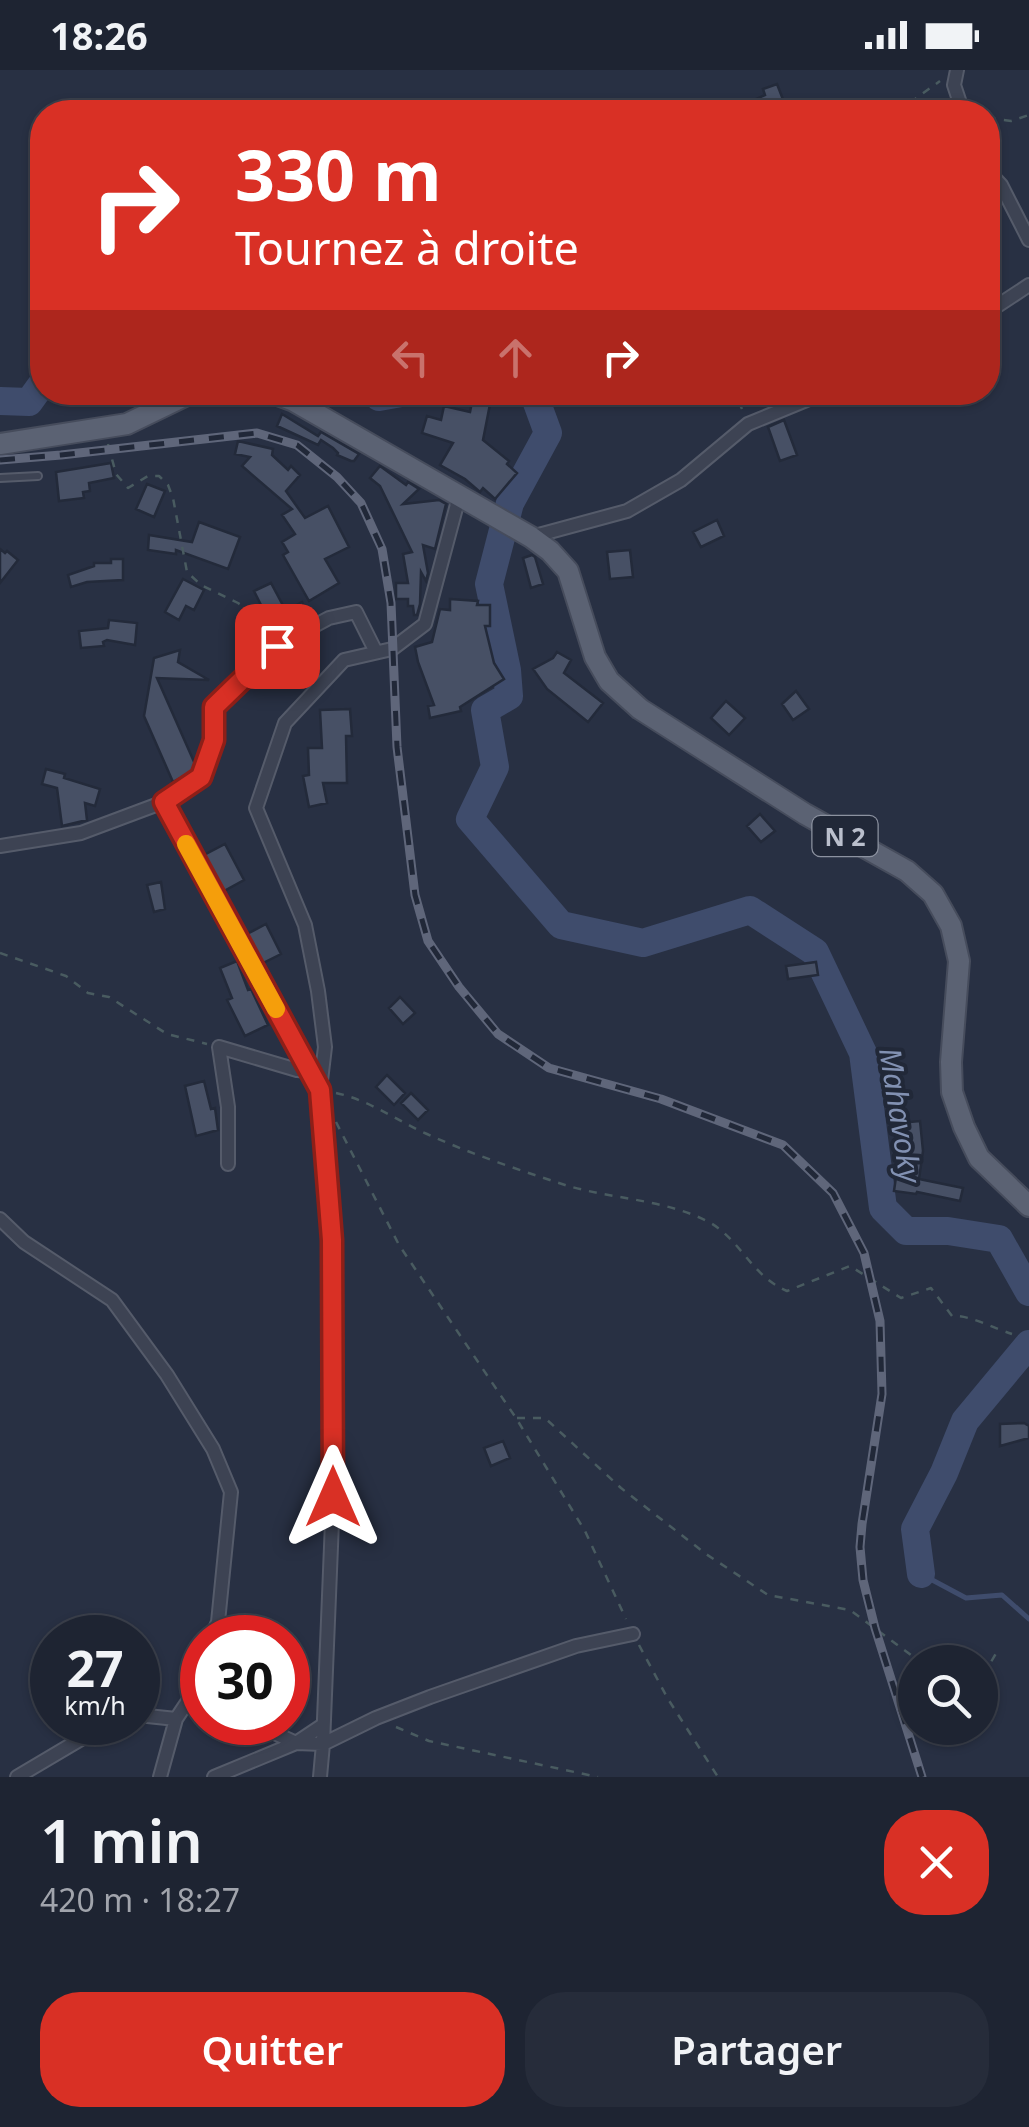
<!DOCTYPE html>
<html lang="fr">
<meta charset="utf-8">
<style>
body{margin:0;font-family:"Noto Sans",sans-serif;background:#262c3a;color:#f1f3f6;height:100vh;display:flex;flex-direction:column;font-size:38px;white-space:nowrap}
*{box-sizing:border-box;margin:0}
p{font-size:32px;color:#a1a4ac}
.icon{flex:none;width:55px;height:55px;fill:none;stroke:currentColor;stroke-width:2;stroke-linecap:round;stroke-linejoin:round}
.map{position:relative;height:1707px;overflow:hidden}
.panel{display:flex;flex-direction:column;background:#1e2432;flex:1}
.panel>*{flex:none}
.banner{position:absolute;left:30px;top:30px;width:970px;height:305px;border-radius:40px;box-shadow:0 2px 8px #0004,0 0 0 2px #3c414d;background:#d93025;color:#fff;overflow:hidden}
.controls{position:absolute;left:898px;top:1575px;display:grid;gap:20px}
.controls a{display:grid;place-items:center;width:100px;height:100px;border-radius:50%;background:#1e2432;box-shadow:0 2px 8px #0004,0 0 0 2px #3c414d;font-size:50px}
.speed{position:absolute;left:30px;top:1545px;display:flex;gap:20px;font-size:50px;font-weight:700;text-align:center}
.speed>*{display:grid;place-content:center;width:130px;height:130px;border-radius:50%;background:#1e2432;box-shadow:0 2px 8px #0004,0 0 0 2px #3c414d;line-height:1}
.speed small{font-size:25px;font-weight:400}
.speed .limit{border:15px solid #d22;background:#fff;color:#111}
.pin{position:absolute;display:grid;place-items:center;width:85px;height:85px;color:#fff;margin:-42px;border-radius:20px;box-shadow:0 5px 15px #0006}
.me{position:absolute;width:110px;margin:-55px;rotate:0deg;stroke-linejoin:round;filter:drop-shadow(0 0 8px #0008)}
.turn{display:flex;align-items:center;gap:35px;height:210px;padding:0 40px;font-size:45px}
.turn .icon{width:130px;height:130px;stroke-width:2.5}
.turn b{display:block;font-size:70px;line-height:85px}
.lanes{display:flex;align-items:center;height:95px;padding:0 40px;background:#0003;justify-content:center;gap:50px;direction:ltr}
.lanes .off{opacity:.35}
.round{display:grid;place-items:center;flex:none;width:105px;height:105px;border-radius:40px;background:#262c3a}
.overview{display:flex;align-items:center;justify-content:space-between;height:170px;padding:0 40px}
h1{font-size:60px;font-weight:600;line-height:75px}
.action{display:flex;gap:20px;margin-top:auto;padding:20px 40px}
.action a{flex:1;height:115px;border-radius:40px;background:#d93025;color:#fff;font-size:40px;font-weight:600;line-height:115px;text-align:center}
.action a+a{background:#262c3a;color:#f1f3f6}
.status{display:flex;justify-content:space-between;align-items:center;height:70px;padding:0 50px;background:#1e2432;direction:ltr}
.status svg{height:28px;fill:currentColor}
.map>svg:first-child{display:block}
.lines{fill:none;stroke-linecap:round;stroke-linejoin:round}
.stream{stroke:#3f4c6c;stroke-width:5}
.river{stroke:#3f4c6c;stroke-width:28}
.building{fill:#475065;stroke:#232a3a;stroke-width:2.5}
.lane-casing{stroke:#555b6a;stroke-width:10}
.street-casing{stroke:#555b6a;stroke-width:16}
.primary-casing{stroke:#464c5c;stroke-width:24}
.path{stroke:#495b60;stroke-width:2.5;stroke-dasharray:8 8;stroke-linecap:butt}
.lane{stroke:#3d4353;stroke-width:6}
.street{stroke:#3d4353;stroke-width:12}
.primary{stroke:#5b6273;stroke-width:20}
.rail-casing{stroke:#5f667a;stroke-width:9}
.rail{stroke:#212838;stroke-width:5;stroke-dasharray:15;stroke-linecap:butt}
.route-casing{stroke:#8d1f18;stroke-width:25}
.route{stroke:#d93025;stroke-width:18}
.slow{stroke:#f59e0b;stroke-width:18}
.labels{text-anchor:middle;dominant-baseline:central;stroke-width:8;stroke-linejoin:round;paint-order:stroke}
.shield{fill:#212838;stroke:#8c92a0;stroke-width:2.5}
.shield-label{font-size:25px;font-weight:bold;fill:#babfcc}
.water-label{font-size:30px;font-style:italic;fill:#8291b2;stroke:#212838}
</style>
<div class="status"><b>18:26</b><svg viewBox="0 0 49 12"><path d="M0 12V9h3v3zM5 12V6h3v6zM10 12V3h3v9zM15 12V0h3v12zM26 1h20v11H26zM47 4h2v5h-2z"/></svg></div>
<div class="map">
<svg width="1029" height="1707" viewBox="0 0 1029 1707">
<rect width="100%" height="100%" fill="#283043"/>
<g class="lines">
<path class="stream" d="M921,1504L966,1528L1002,1525L1029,1549"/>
<path class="river" d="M376,322L379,327L407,322
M533,322L548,363L510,433L489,514L507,600L509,626L485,640L495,697L470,749L561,855L643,873L750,840L815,882L863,983L883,1138L906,1161H948L999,1169L1029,1222
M0,331L29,332L42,314
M921,1504L915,1459L944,1403L965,1351L1029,1274"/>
</g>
<path class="building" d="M777,14L784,32L792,42H729L765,25L763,19Z
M474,322L492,324L483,370L509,391L507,394L517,403L495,429L483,418L480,422L465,409L440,395L453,373L422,363L427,346L441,350L444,336L470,342Z
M282,344L318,366L321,362L359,384L354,391H351L337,385L338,383L333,378L321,370L318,375L277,356Z
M784,350L797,385L780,391L768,357Z
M238,371L273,379L272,385L288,400L291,396L300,405L286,421L305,448L328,436L349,477L325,489L339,513L309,531L283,485L288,482L282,472L295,464L282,445L292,439L242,396L250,387L235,384Z
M111,393L114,408L89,413L90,421L83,422L84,428L59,431L56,402Z
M380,396L406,415L408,412L419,419L403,434L439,430L446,434L435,479L423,475L428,503L426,511L421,502L420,534L417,545H414L413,536H408V529H396V513H408L403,484L412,482L380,416L370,408Z
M147,414L165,421L154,447L136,439Z
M717,450L724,466L701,477L693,462Z
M199,452L240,467L228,499L176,480V484L148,480L149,465L192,472Z
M0,479L5,483L7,481L18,490L0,513Z
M630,480L633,507L610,509L607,482Z
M532,485L535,487L543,514L531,518L523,488Z
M111,489H123V510L87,512L71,517L68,505L94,496V493H111Z
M183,509L204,520L194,540L186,536L179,550L165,542Z
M271,513L286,541L302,532L310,547L281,563L269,541L265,543L254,521Z
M450,529L478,531L477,535H490V556H485L494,593L504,609L460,637L461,641L430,648L428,636L434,635L418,592L415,577L432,572L440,539L450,540Z
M109,550L137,553L135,575L107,570L103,572L104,576L81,578L79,561L108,558Z
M180,580L178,592L209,610L157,608L195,694L193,701L173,712L144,646L154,588Z
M557,582L571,590L564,603L603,633L588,652L547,619L533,599L553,588Z
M796,621L809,639L793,650L782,634Z
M726,631L745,648L729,665L711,648Z
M350,639L352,666H346L347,713H323L327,733L309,737L303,706L309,705L308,678H322L320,640Z
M46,699L65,704L64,708L100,719L95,736L85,733L87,750L62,756L57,718L42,714Z
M760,744L775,761L761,772L747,756Z
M225,774L244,810L224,821L204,785Z
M161,812L165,839L154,842L147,815Z
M266,854L281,884L263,893L247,864Z
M237,891L248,920L251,919L268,955L245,966L227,930L232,928L220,898Z
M816,892L818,905L788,909L786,896Z
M400,927L415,943L403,954L389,938Z
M387,1005L405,1023L394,1035L376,1017Z
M204,1011L211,1039L215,1038L218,1060L196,1066L185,1016Z
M411,1023L428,1040L418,1050L401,1033Z
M920,1051L923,1081L919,1109L963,1118L960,1131L917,1122L916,1124L894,1121L898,1093L903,1094L899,1053Z
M1024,1353L1029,1356V1368L1000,1376V1354Z
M503,1371L510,1388L491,1396L484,1378Z"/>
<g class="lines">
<g class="lane-casing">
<path id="lane" d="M0,408L38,406"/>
</g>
<g class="street-casing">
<path id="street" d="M957,0L954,15L963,42
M988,101L1001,115L1029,170
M988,242L1029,215
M531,467L627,441L681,410L748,354L826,322
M0,776L81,763L164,732
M319,1018L164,732L201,707L214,669V637L271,579L329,548L356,542L376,582
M228,1094V1037L219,977L297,1000L310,1001
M0,1149L24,1172L112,1230L167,1305L213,1379L231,1422L218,1552L211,1568
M202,1590L190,1628L202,1633
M138,1645L176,1649L190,1628
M251,1652L296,1673L323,1674L376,1648L430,1627L576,1576L633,1564
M17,1707L81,1669L113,1652
M160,1707L176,1649
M214,1707L296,1673L323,1655
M320,1707L323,1674L333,1427L332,1170L320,1019L325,977L318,921L305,855L256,738L285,653L344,590L392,579L425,554L459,427"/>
</g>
<g class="primary-casing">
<path id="primary" d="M270,322L294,331L531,467L550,481L568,501L595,587L609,611L640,639L805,744L907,801L933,824L951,856L959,891L951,992L952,1022L964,1057L979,1088L1029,1136
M0,374L127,354L193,322"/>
</g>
<path class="path" d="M804,42L807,39L850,34L872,42
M897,42L940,11
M988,48L1011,51L1029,45
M734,322L742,339
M108,374L116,404L128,418L148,406H159L168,415L173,428L187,502L201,515L238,533L260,548L270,564
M0,883L66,906L88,923L109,927L167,964L207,974
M336,1023C369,1030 396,1050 427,1064C471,1084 519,1100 565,1115C611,1129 663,1129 707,1151C740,1168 751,1206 787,1221L850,1196L901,1228L931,1218L952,1246C970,1245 993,1258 1012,1264
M336,1052L399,1175L516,1348L585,1461L626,1549
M517,1348H545L621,1418L706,1484L768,1525L850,1540L911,1585L952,1592
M639,1575L668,1629L718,1707
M980,1598L987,1599L999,1578
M396,1657L429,1671L598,1707"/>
<use href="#lane" class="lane"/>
<use href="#street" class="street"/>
<use href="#primary" class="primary"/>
<g class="rail-casing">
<path id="rail" d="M0,390L61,385L257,363L297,375L337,407L361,433L382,479L391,533L397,677L415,825L428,871L459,917L498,964L549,998L661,1029L783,1075L833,1123L864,1183L880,1251L882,1324L862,1454L860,1477L863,1510L875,1558L922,1707"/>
</g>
<use href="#rail" class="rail"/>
</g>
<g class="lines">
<g class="route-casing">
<path id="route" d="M277,576L214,637V670L201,707L164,732L320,1020L332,1170L333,1427"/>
</g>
<use href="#route" class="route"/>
<path class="slow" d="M186,774L276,939"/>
</g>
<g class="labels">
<rect class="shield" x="812.5" y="746" width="65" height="40" rx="8"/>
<g class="shield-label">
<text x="845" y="766">N 2</text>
</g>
<g class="water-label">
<text transform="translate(901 1045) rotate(81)">Mahavoky</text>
</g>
</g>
</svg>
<div class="controls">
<a><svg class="icon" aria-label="search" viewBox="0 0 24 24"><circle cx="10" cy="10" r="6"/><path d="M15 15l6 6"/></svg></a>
</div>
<div class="speed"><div>27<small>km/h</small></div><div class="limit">30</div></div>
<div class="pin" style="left:277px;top:576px;background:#d93025"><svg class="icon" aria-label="arrive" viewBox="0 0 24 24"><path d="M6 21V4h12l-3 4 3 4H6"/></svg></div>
<svg class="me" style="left:333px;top:1427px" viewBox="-20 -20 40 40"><path d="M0-17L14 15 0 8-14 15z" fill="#d93025" stroke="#fff" stroke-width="4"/></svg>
<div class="banner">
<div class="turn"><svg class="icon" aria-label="right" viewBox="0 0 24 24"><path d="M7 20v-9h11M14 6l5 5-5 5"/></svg><div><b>330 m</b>Tournez à droite</div></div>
<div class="lanes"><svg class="icon off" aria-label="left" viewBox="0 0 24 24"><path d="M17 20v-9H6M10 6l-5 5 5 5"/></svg><svg class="icon off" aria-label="ahead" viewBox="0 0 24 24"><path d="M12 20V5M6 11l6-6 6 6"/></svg><svg class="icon" aria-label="right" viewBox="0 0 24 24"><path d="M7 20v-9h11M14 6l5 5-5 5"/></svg></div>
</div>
</div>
<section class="panel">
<div class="overview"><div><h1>1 min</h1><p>420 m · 18:27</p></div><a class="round" style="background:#d93025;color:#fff"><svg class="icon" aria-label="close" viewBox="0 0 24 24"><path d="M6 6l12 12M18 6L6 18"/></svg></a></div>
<div class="action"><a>Quitter</a><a>Partager</a></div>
</section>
